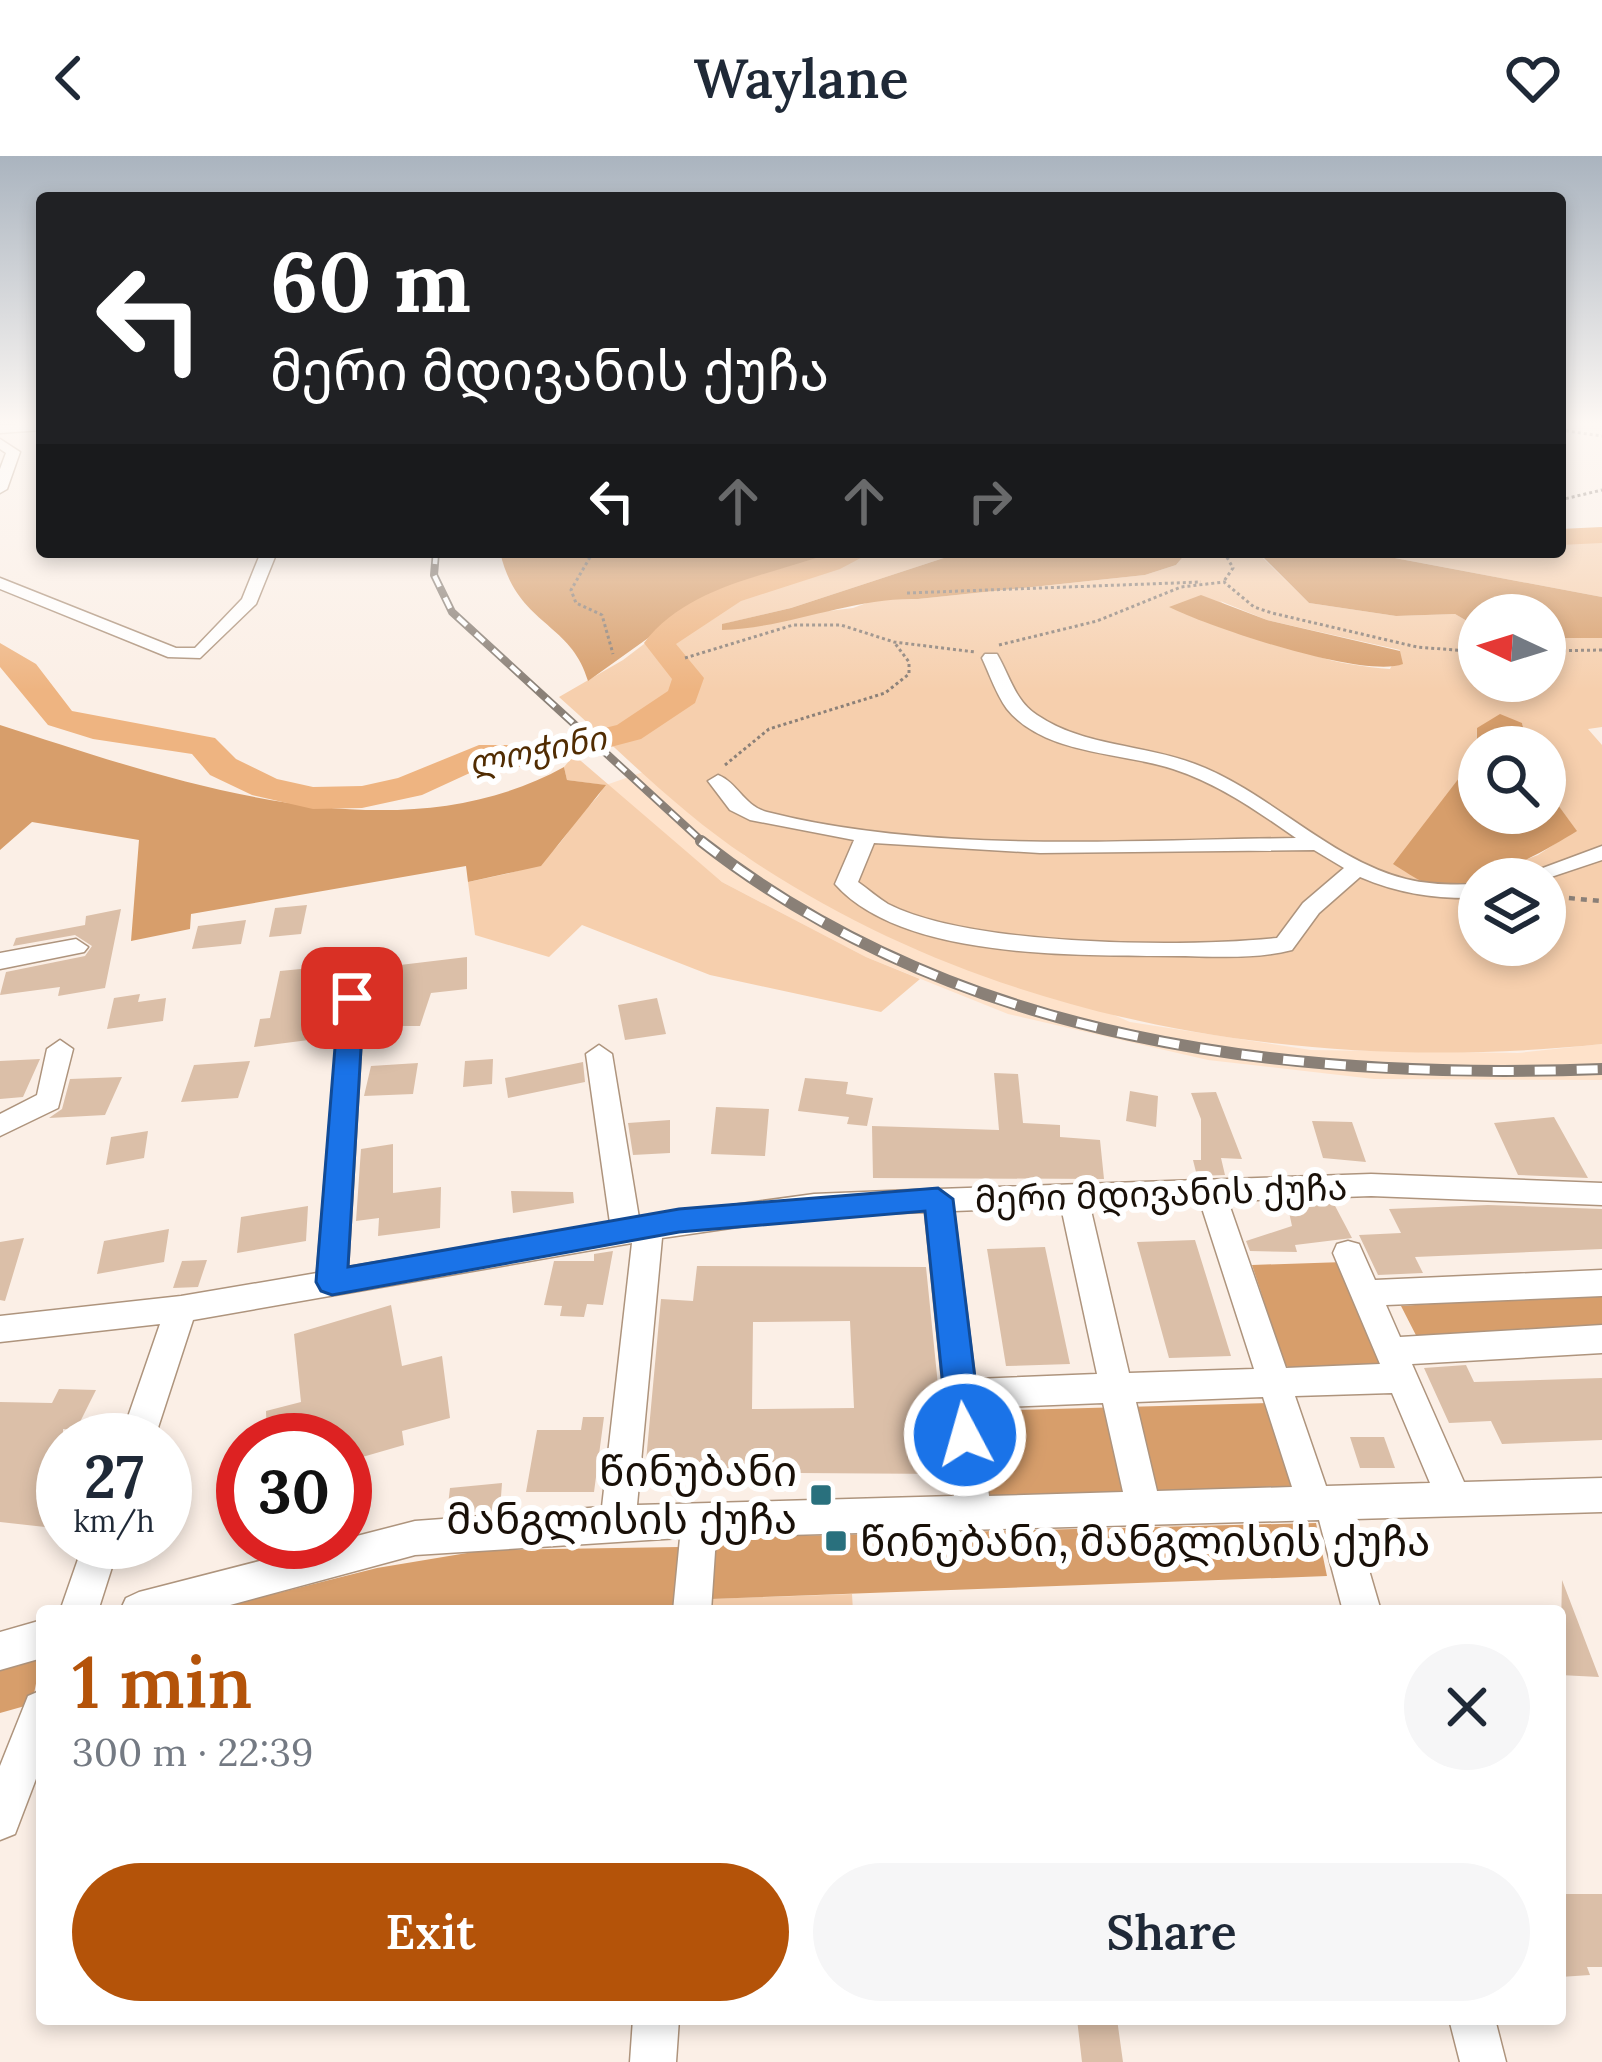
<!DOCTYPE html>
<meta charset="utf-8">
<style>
body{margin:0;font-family:Lora,"Noto Sans Georgian",serif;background:#f6f6f7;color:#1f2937;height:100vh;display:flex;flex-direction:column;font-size:45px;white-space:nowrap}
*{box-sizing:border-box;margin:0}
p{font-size:39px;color:#747a83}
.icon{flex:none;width:66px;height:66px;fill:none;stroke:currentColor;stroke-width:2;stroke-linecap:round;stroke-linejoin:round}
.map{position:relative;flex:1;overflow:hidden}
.side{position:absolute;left:36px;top:1449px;width:1530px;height:420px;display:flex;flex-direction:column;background:#fff;border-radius:12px;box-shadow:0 6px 18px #0003}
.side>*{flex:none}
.guide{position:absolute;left:36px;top:36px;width:1530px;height:366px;border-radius:12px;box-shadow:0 6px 18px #0003;background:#202124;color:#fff;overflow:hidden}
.needle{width:78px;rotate:274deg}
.fabs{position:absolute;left:1458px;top:438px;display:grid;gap:24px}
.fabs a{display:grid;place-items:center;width:108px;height:108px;border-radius:50%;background:#fff;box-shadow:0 6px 18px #0003;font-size:60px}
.speed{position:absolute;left:36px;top:1257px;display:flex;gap:24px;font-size:60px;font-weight:700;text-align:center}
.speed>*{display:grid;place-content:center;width:156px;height:156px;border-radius:50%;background:#fff;box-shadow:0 6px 18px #0003;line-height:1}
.speed small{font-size:30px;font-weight:400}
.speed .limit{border:18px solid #d22;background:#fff;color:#111}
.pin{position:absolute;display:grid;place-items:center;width:102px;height:102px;color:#fff;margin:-51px;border-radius:24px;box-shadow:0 6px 18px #0006}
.me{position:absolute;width:132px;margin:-66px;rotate:354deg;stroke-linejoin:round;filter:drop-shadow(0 0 9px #0008)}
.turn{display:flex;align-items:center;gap:42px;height:252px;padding:0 36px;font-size:54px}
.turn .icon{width:156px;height:156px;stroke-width:2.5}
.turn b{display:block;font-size:84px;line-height:102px}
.lanes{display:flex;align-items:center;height:114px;padding:0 36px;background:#0003;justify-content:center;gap:60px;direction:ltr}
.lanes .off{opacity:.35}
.round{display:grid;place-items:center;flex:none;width:126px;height:126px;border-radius:63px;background:#f6f6f7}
.head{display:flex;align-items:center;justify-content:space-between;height:204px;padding:0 36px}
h1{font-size:72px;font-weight:600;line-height:90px;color:#b45309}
.button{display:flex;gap:24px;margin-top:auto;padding:24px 36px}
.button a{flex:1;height:138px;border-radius:72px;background:#b45309;color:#fff;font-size:48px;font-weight:600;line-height:138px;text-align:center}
.button a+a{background:#f6f6f7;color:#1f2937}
header{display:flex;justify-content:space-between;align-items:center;height:156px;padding:0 36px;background:#fff;font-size:54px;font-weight:600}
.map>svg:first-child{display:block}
.built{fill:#fee2ca}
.green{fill:#f6cfad;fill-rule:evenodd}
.forest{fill:#d79e6b}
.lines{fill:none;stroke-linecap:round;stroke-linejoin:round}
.river{fill:#eeb481;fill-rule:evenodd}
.building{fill:#dbbfa8;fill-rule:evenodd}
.minor-casing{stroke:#ae947d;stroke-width:3}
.path-far1{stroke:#8b8078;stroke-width:3;stroke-dasharray:3 3;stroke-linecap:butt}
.path{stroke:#8b8078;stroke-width:4.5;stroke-dasharray:6 6;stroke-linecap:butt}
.minor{fill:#fff;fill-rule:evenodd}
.rail-far1-casing{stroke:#8a8077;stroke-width:8}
.rail-casing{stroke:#8a8077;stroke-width:12}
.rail-far1{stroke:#fff;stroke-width:4.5;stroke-dasharray:12;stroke-linecap:butt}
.rail{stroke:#fff;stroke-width:8;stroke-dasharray:21;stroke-linecap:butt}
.route{fill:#1a73e8;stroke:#114b97;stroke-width:3}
.poi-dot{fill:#29707d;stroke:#fff;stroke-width:4.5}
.labels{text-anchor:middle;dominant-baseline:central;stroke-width:12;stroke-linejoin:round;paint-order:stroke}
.far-water-label{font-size:33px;font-style:italic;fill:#512c02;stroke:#fff}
.street-label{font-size:36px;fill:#191008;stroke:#fff}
.near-poi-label{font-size:42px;fill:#191008;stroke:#fff;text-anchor:end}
</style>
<header><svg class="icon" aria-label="back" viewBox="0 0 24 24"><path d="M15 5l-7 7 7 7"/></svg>Waylane<svg class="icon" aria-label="heart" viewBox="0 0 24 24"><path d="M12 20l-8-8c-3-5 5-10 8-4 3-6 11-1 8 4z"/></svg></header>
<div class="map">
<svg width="1602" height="1906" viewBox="0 0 1602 1906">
<rect width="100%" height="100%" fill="#fbefe6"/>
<path class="built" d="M643,616L745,700L1130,866L1311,894L1518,897L1602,888V924L1374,923L1208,904L1008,858L866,801L722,726L606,629Z"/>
<path class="green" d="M1560,373L1602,375V441L1363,396H1560Z
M843,396H962L791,452L723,468L853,452L880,442L918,443L1145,419L1176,409L1187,396L1261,400L1309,447L1396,460L1455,458L1479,472V525H1545V482H1602V571L1588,573L1602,589V888C1308,919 995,868 747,701C679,656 620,595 559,541L623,504L707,440ZM1220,445L1267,464L1400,494L1390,513C1315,507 1278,490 1220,445ZM1522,567L1528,591H1545V631L1576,674L1538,699L1463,727L1477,572ZM1479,723H1545V789H1479Z
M574,599L722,726L866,801L920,823L881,856L710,819L582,769L549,801L475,779L468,726C526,713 544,716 576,664C585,650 598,646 604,629L567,624L564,611Z
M852,1438L853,1455H710L711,1443Z"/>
<path class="forest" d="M500,396H843L707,440L588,525C571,465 517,470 500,396Z
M962,396H1187L1176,409L1145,419L918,443C852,441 789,472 722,474V468L791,452Z
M1241,396H1363L1602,441V482H1545V459H1479V472L1455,458L1396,460L1309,447L1262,400Z
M1201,439L1267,464L1400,495L1403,508C1364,523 1211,472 1169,451Z
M1500,558L1522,567L1528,591H1479V657H1545V631L1577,675C1543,696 1466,741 1426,727C1415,723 1403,714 1393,708L1476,600L1477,572Z
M0,569C171,624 394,705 564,611L567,624L606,629L541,710L468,726L466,710L191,758L190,773L131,785L139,684L32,666L0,694Z
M1344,1106L1382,1204L1380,1213L1295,1216L1285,1209L1252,1109Z
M1602,1136V1177L1421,1189L1401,1150Z
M1269,1247L1294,1330L979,1342L973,1263L981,1255Z
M1316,1367L1327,1420L711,1443L712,1382Z
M679,1391L680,1455H207L377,1412L485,1394Z
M42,1497L32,1548L0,1557V1509Z"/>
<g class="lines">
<path class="river" d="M1602,371V387L1560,389V373Z
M833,396H872L840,413L741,445L676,488L704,522L695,547L641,583L535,611L485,610L422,639L362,652L313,653L252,639L210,619L192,598L93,583L48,569L0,511V487L36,508L72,555L215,582L236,603L277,623L313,631L362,630L398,622L479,589H535L617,569L668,535L672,523L644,487C688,429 769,420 833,396Z"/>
</g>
<path class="building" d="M307,749L301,778L269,781L275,752Z
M121,753L105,832L58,840L60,831L0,839L6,816L85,800L92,790L75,779L13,790L16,782L85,769L86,760Z
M246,764L241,788L192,793L198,770Z
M467,801V833L431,837L420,870H379L400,809Z
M342,809L332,881L254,891L260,863L270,862L280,815Z
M140,838L138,846L166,842L163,865L107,873L114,842Z
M657,842L666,878L625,884L618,849Z
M40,903L23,941L0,943V905Z
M493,903L492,928L463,931L465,905Z
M250,905L238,942L181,946L194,909Z
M583,906L585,926L508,942L505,922Z
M418,907L413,938L364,940L371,910Z
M994,917L1018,918L1023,967L1060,969V981L1100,984L1104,1023L873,1022L872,970L999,974Z
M122,921L105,959L49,962L62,953L70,923Z
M805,922L848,926L846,938L873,942L867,970L847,968L849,961L798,955Z
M1130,935L1158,940L1156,971L1126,965Z
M1216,936L1242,1003L1221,1002L1225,1019L1197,1020L1193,1004H1201V963L1191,937Z
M716,951L769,953L765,1000L711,998Z
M1554,961L1588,1022L1518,1019L1494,967Z
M670,964V997L633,999L628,967Z
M1312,965L1352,966L1366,1006L1323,1002Z
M148,975L144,1002L106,1009L111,981Z
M393,988V1037L441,1031L440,1072L378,1080L379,1062L356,1065L361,993Z
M511,1035L573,1036L574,1047L513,1057Z
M1333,1046L1352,1082L1295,1089L1297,1096L1250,1095L1246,1085L1292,1070L1287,1047Z
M1488,1049L1602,1053V1093L1415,1101L1423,1117L1378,1119L1359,1079L1401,1077L1389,1053Z
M308,1050L306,1085L237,1097L241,1061Z
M169,1073L164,1106L97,1118L104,1085Z
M24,1082L5,1145L0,1144V1086Z
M1195,1084L1231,1200L1169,1202L1137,1086Z
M1045,1091L1070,1208L1006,1210L987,1093Z
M613,1095L603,1149L587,1148L584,1161L560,1160L562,1150L544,1149L554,1105H594V1098Z
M207,1104L198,1131L173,1132L182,1105Z
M697,1110L926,1111L947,1318L645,1316L661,1143L693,1145ZM850,1165L854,1252L752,1253L753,1166Z
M391,1149L402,1210L442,1200L450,1262L402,1275L404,1289L345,1306V1284H267L266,1255L301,1246L294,1178Z
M1466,1209L1474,1226L1602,1222V1284L1502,1288L1491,1265L1449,1267L1424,1212Z
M59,1233L96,1234L76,1274L63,1273V1373L0,1366V1246L52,1247Z
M583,1261H604L594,1336H526L537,1274H581Z
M1350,1281H1384L1395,1312H1360Z
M502,1327L500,1354L447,1358L450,1332Z
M1562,1424L1599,1521L1560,1519Z
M1560,1738H1602V1811H1587L1590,1819L1560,1821Z
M1077,1863H1117L1123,1906H1082Z"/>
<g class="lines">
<g class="minor-casing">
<path id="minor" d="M42,267V274L0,277V269Z
M0,283L20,296L7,333L0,337V313L6,297L0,293Z
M261,396H277L256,448L200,502L168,501L0,433V422L176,492H195L242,443Z
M985,498H997C1010,520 1015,545 1037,559C1084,591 1144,588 1195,608C1270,636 1328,703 1406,723C1430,729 1454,729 1479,728V742C1436,743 1400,738 1360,721L1319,757L1292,794C1253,804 1212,800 1172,800C1078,799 902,804 835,728L854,684L750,664L730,654L708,625L718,619C738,627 744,650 767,656C932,698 1127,684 1296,682C1257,655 1219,628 1173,613C1121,596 1044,599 1007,553C996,538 990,519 982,502ZM874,687L1040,697L1314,694L1344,712L1303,747L1277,782C1184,792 970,790 888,748C878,742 868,733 858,726Z
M1602,690V704L1545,723H1513Z
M76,783L88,791L84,796L0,813V797Z
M352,834L364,842L348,1111L610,1067L586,898L599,889L612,898L639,1062L814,1038L938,1033L1371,1018L1602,1027V1049L1371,1040L1228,1045L1286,1212L1380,1208L1333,1097L1337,1088L1348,1085L1359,1088L1375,1124L1602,1114V1140L1386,1149L1400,1181L1602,1169V1197L1412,1208L1464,1326L1602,1322V1356L1354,1363L1381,1455H1343L1319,1364L716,1381L711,1455H673L680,1382L415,1399L208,1455H120L126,1442L139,1436L415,1365L602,1351L632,1087L193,1164L154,1284H120L160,1168L0,1186V1160L181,1140L317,1117L340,842ZM1200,1046L1254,1213L1129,1217L1090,1050ZM1061,1051L1097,1218L975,1223L954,1055ZM925,1056L954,1340L637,1349L662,1082L814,1060ZM1392,1237L1430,1327L1326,1330L1295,1240ZM1263,1241L1292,1331L1157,1335L1136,1246ZM1103,1247L1123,1336L989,1340L978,1252Z
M60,884L73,893L58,952L0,980V958L37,939L47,893Z
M84,1386H120L98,1455H60Z
M42,1464V1502L0,1514V1476Z
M42,1534V1607L15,1678L0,1684V1610L28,1540Z
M633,1863H679L676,1906H630Z
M1449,1863H1495L1506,1906H1460Z"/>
</g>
<path class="path-far1" d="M1560,274L1602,280
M1560,344L1602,334
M593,396L571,434L576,447L602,459L613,498
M1224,396L1233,412L1224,425
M907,437L1201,426
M999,489L1097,465L1181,431L1224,426L1254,451L1272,457L1417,491L1479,496
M1545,495L1602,494
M685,502L793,469H841L894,486L975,496
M725,609L769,573L885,537L909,518V506L894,486"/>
<path class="path" d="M1545,740L1602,745"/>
<use href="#minor" class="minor"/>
<g class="rail-far1-casing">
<path id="rail-far1" d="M436,396L434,419L452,456L705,688"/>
</g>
<g class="rail-casing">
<path id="rail" d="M701,685C958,886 1286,925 1602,913"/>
</g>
<use href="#rail-far1" class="rail-far1"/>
<use href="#rail" class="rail"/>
</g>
<linearGradient id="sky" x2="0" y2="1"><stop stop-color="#aab4bf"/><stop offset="0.5" stop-color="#fdf8f4"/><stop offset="1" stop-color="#fdf8f4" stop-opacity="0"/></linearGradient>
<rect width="1602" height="534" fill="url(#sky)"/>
<path class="route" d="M352,834L364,842L348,1111L679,1053L938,1032L953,1043L982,1279L977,1290L965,1294L953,1290L948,1279L925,1055L679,1076L332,1139L321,1135L316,1126L339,842Z"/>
<g class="poi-dot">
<rect x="809" y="1327" width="24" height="24" rx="6"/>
<rect x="824" y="1373" width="24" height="24" rx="6"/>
</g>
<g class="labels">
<g class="far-water-label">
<text transform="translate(537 594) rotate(-11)">ლოჭინი</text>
</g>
<g class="street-label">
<text transform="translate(1161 1037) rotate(-2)">მერი მდივანის ქუჩა</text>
</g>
<g class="near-poi-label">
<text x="797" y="1315">წინუბანი<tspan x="797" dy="48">მანგლისის ქუჩა</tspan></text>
<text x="860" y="1385" text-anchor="start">წინუბანი, მანგლისის ქუჩა</text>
</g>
</g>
</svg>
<div class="fabs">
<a><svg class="needle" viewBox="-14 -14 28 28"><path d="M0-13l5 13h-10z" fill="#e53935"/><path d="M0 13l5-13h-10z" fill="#747a83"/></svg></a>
<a><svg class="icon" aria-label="search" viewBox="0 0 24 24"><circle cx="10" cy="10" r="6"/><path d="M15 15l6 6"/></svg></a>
<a><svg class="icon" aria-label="layers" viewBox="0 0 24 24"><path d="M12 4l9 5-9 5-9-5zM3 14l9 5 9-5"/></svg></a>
</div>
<div class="speed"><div>27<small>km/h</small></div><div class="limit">30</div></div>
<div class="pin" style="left:352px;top:842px;background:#d93025"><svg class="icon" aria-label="arrive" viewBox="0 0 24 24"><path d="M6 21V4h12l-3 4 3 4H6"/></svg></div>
<svg class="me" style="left:965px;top:1279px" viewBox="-20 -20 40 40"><circle r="17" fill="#1a73e8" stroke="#fff" stroke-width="3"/><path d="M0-11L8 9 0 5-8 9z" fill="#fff"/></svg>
<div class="guide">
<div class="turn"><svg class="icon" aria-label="left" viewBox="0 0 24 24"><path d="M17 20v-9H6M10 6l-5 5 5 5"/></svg><div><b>60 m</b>მერი მდივანის ქუჩა</div></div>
<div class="lanes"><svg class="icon" aria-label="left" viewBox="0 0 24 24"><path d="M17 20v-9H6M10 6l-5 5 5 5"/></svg><svg class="icon off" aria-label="ahead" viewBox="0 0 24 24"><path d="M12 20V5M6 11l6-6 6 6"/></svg><svg class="icon off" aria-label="ahead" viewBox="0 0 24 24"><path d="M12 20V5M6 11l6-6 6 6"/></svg><svg class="icon off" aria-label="right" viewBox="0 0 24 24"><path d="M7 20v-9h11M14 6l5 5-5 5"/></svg></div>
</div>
<section class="side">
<div class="head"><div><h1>1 min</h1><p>300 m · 22:39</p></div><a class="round"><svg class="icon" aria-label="close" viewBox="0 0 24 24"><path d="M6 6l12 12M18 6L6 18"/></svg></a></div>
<div class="button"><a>Exit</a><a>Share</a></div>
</section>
</div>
